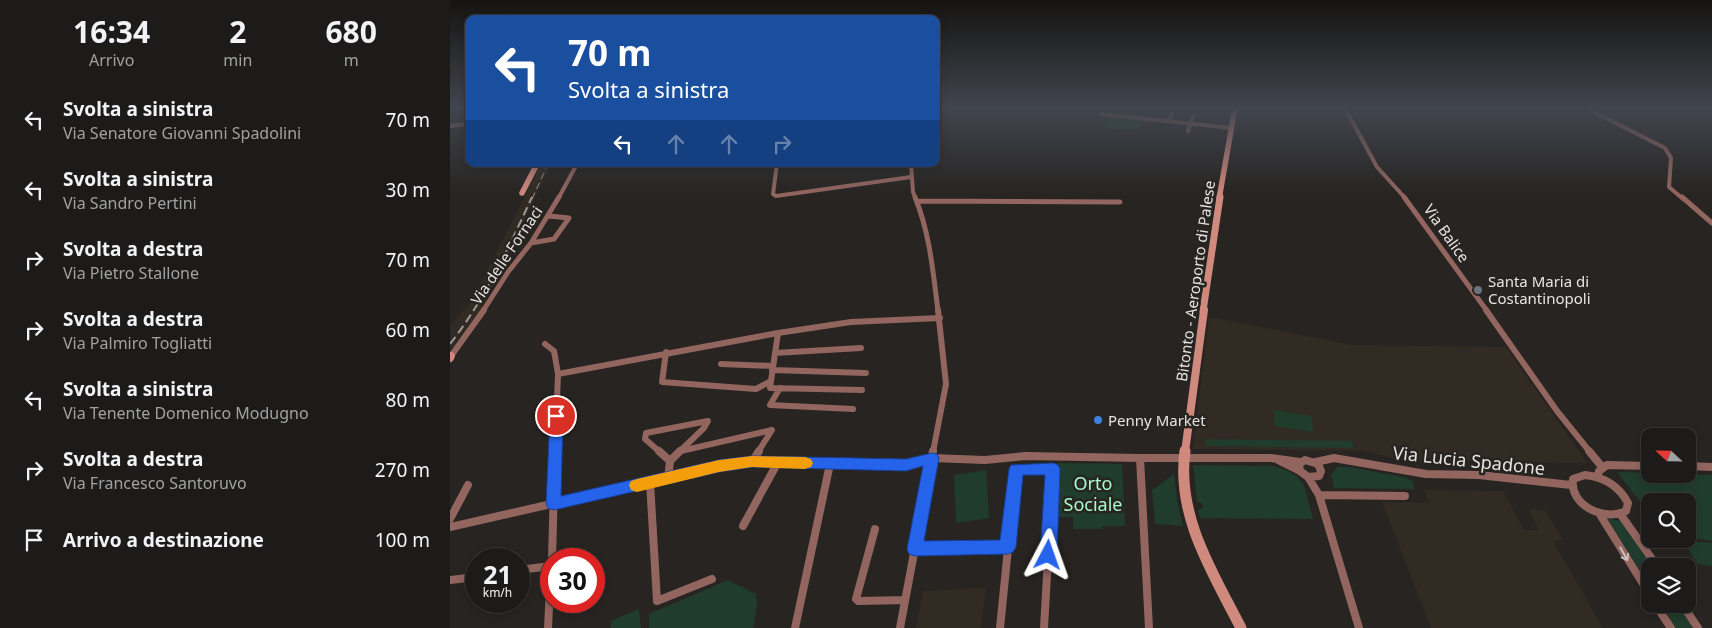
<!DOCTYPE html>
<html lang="it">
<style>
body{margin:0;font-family:"Noto Sans",sans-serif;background:#252422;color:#f1f3f6;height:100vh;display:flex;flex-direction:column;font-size:19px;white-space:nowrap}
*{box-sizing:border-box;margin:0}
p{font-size:16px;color:#a0a1a2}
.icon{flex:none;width:28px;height:28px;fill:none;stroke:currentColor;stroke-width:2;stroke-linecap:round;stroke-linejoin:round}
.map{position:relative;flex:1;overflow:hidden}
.panel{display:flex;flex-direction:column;background:#1d1b19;width:450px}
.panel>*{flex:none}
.banner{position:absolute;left:15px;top:15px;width:475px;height:152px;border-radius:10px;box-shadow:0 2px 8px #0003,0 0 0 1px #3b3938;background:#1a4fa0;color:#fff;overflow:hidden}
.needle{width:32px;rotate:292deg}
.controls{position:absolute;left:1191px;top:428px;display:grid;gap:10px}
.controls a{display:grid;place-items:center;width:55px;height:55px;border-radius:10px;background:#1d1b19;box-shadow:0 2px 8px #0003,0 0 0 1px #3b3938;font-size:25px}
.speed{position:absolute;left:15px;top:548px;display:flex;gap:10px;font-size:25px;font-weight:700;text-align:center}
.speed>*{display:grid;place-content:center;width:65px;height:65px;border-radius:50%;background:#1d1b19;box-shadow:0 2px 8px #0003,0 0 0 1px #3b3938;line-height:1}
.speed small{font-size:12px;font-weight:400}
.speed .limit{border:8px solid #d22;background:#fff;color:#111}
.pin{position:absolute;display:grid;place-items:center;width:42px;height:42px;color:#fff;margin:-21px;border:2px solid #fff;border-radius:50%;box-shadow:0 1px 5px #0007}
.me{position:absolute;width:55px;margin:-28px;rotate:4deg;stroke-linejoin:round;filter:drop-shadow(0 0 4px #0008)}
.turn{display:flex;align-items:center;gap:18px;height:105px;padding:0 20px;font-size:22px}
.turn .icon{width:65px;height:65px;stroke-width:2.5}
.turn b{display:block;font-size:35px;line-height:42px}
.lanes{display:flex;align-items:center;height:48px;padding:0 20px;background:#0003;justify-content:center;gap:25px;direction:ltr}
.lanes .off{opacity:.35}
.eta{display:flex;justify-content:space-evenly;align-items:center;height:85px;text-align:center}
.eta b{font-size:30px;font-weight:700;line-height:35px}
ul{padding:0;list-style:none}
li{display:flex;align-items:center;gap:15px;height:70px;padding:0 20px}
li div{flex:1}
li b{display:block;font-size:19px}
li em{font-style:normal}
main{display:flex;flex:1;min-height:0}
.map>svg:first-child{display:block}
.built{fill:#322b23}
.green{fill:#203c2c}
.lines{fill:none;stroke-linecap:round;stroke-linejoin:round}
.street-far3{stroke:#92655e;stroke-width:4}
.street-far2{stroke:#92655e;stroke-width:5}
.street-far1{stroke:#92655e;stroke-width:6}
.street{stroke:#92655e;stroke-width:8}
.secondary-far3{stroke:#d0897d;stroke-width:5.5}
.secondary-far2{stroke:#d0897d;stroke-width:7}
.secondary-far1{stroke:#d0897d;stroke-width:8}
.secondary{stroke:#d0897d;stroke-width:11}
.rail-far1{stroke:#9b9895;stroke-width:1;stroke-dasharray:7 4;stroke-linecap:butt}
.rail{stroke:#9b9895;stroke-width:2;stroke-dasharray:9 4.5;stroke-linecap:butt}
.oneway{stroke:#cdbeba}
.route{fill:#2563eb;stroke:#184099}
.slow{fill:#f59e0b}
.worship-dot{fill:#6b7280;stroke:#272421;stroke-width:2}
.shop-dot{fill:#3f7fe0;stroke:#272421;stroke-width:2}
.labels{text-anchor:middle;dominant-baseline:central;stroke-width:5;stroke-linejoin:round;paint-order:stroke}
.street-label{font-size:15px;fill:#e6e4e1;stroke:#272421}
.poi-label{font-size:15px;fill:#e6e4e1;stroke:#272421;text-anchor:start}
.near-street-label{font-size:18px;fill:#e6e4e1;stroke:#272421}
.near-park-label{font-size:18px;fill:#a9faca;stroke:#272421}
</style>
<main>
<section class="panel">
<div class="eta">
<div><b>16:34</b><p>Arrivo</p></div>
<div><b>2</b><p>min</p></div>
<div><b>680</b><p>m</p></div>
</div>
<ul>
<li><svg class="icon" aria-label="left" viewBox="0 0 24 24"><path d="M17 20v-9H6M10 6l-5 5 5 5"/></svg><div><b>Svolta a sinistra</b><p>Via Senatore Giovanni Spadolini</p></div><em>70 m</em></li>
<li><svg class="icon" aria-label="left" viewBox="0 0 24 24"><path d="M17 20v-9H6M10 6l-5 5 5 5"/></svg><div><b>Svolta a sinistra</b><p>Via Sandro Pertini</p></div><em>30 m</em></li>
<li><svg class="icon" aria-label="right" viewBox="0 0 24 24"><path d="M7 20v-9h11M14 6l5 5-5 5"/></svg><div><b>Svolta a destra</b><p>Via Pietro Stallone</p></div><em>70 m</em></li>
<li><svg class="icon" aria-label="right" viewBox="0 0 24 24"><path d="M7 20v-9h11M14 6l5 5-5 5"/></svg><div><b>Svolta a destra</b><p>Via Palmiro Togliatti</p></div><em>60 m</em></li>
<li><svg class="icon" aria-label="left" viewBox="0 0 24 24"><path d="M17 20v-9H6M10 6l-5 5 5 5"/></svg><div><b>Svolta a sinistra</b><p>Via Tenente Domenico Modugno</p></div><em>80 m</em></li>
<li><svg class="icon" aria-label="right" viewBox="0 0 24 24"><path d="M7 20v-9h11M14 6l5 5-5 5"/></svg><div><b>Svolta a destra</b><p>Via Francesco Santoruvo</p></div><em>270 m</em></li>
<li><svg class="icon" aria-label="arrive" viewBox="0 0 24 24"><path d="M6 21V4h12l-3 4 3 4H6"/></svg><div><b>Arrivo a destinazione</b></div><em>100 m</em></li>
</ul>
</section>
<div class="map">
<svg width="1262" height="628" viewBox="0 0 1262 628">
<rect width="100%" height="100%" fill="#272421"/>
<path class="built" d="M91,164H101L49,274L30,313L16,328L0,351V324L21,303Z
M759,317L902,345L1056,347L1137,463L955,461L914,451L743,449Z
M974,490L1053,491L1074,530H1089L1078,509L1095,510L1113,540L1103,541L1153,628H981L932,502L979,503Z
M536,588L531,628H466L473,591Z"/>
<path class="green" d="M660,117L692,120L688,130L654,128Z
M824,410L862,416L863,432L824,426Z
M755,439L902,441L904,448L756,446Z
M608,463L672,464L675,526H652V529H623V517H605Z
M743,465L823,466L836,470L847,476L854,485L863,519L750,518L748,510L753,508L752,503L747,502Z
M887,467H901L957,478L962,481L965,489L884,488L881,475Z
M536,470L539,518L506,523L504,475Z
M1167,472L1262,475V541L1238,537V501H1200V515Z
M724,474L728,506L733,526L705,524L702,490Z
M1157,518L1171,521L1202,566H1200V586Z
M1233,540L1262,543V566L1247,564Z
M278,580L306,594L307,606L303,628H199V614Z
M1211,604H1227L1244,628H1226Z
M189,609L191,628H161V621Z"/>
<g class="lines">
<path class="street-far3" d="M895,108L927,167L956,199
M1136,108L1215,148L1221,158L1219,187L1233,199
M651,114L782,128
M719,121L722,114
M0,126L19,124
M738,131L743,116
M327,164L323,194L326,196L461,177
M461,164L463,192L466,199
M108,199L127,164"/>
<path class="street-far2" d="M465,197C480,234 483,272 488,311
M954,197L1037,311
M1232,197L1262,223
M467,201L670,202
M81,243L104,239L119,218L99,216
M33,311L58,272L81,243L109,197"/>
<path class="street-far1" d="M1036,310L1107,411L1140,452
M328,333L320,388L412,390
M95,344L104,351L108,374L105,452
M216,352L212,382L306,389L321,381
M325,353L411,348
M1,356L34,310
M271,364L323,366
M322,370L416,373
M108,374L328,333L401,322L490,318
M330,388L320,405L403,409
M231,451L322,430L308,452
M210,452L195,439L196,433L258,421L254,428L229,452
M483,452L496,384L488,310"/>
<path class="street" d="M209,451L220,461
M1139,451L1153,468
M828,460L850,471
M855,460L868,464L871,471L869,476L858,477L850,471L849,464Z
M220,461L230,451
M302,462L309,451
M866,462L884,458L976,474L1029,475L1121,485
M1238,466L1262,467
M1135,475C1154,477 1169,486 1178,503L1176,511C1154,522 1119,505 1123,479Z
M1148,476L1149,471L1157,465L1200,466
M858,477L869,495L909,628
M218,479L220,461
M200,482L207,601L262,579
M869,495L955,496
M1149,513L1200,595
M1171,515L1207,566
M0,519L18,485
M293,526L328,462
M0,527L269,466L314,461L456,465L482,458L535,460L575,456L690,458
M425,529L406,599L408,601L455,600
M465,549L557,547
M102,559L105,451
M69,570L101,566
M0,580L26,577
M1205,604L1221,628
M1232,604L1248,628
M98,628L101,567
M345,628L380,464
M450,628L483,451
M550,628L566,469H603L594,628
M699,628L690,458H821L850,462"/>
<path class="secondary-far3" d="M72,193L87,164
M769,199L785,108"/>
<path class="secondary-far2" d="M753,311L770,197"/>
<path class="secondary-far1" d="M0,358L1,356
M735,452L754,310"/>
<path class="secondary" d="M735,451C726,516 763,573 791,628"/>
<path class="rail-far1" d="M82,199L98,164"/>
<path class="rail" d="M0,344C35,299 58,249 82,197"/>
</g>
<defs><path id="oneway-shaft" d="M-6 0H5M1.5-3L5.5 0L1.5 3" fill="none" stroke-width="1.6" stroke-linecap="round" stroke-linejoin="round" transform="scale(1.25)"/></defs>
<use class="oneway" href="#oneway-shaft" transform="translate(1174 554) rotate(61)"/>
<linearGradient id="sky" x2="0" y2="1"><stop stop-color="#151412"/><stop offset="0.55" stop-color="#41454e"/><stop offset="1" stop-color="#41454e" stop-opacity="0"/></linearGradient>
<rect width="1262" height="196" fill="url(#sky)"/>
<path class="route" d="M106,411L111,412L113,416L111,496L269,460L302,456L456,459L482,453L487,454L489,458L474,541L550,540L559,469L561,465L603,463L608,465L610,469L607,555L604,560L598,562L593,560L590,555L595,475H573L566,547L563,552L558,554L465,556L459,554L457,549L473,466L456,471L302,467L269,472L104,510L98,508L96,504L100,416L102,412Z"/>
<path class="slow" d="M302,456L355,457L361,459L363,463L361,467L355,469L302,467L269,472L187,492L181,490L179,485L181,481L187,479L269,460Z"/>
<circle class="worship-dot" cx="1028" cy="290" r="5"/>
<circle class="shop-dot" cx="648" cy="420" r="5"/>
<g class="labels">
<g class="street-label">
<text transform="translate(997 233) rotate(55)">Via Balice</text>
<text transform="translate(56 255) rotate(-56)">Via delle Fornaci</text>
<text transform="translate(745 281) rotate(-82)">Bitonto - Aeroporto di Palese</text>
</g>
<g class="poi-label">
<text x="1038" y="281">Santa Maria di<tspan x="1038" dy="17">Costantinopoli</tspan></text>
<text x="658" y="420">Penny Market</text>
</g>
<g class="near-street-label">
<text transform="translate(1019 460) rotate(6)">Via Lucia Spadone</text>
</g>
<g class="near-park-label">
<text x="643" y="483">Orto<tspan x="643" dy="21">Sociale</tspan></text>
</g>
</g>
</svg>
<div class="controls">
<a><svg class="needle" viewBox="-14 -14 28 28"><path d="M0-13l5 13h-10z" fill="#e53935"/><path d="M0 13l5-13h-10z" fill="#a0a1a2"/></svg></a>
<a><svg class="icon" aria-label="search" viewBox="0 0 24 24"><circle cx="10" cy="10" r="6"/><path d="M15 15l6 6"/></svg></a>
<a><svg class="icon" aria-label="layers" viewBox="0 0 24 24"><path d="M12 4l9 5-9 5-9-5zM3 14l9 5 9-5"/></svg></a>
</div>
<div class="speed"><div>21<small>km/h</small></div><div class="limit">30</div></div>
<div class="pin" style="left:106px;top:416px;background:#d93025"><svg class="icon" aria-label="arrive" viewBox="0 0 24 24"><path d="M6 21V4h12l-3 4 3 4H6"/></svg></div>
<svg class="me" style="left:598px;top:555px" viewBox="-20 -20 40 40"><path d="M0-17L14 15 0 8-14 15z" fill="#2563eb" stroke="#fff" stroke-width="4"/></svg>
<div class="banner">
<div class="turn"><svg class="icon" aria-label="left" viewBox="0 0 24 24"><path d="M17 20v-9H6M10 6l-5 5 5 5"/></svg><div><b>70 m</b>Svolta a sinistra</div></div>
<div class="lanes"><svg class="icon" aria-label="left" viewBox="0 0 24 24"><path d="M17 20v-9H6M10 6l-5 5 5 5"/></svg><svg class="icon off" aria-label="ahead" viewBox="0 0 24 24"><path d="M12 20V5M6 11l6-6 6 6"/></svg><svg class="icon off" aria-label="ahead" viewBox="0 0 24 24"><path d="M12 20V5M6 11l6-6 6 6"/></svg><svg class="icon off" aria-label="right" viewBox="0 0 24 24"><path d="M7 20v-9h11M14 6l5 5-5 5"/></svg></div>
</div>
</div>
</main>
